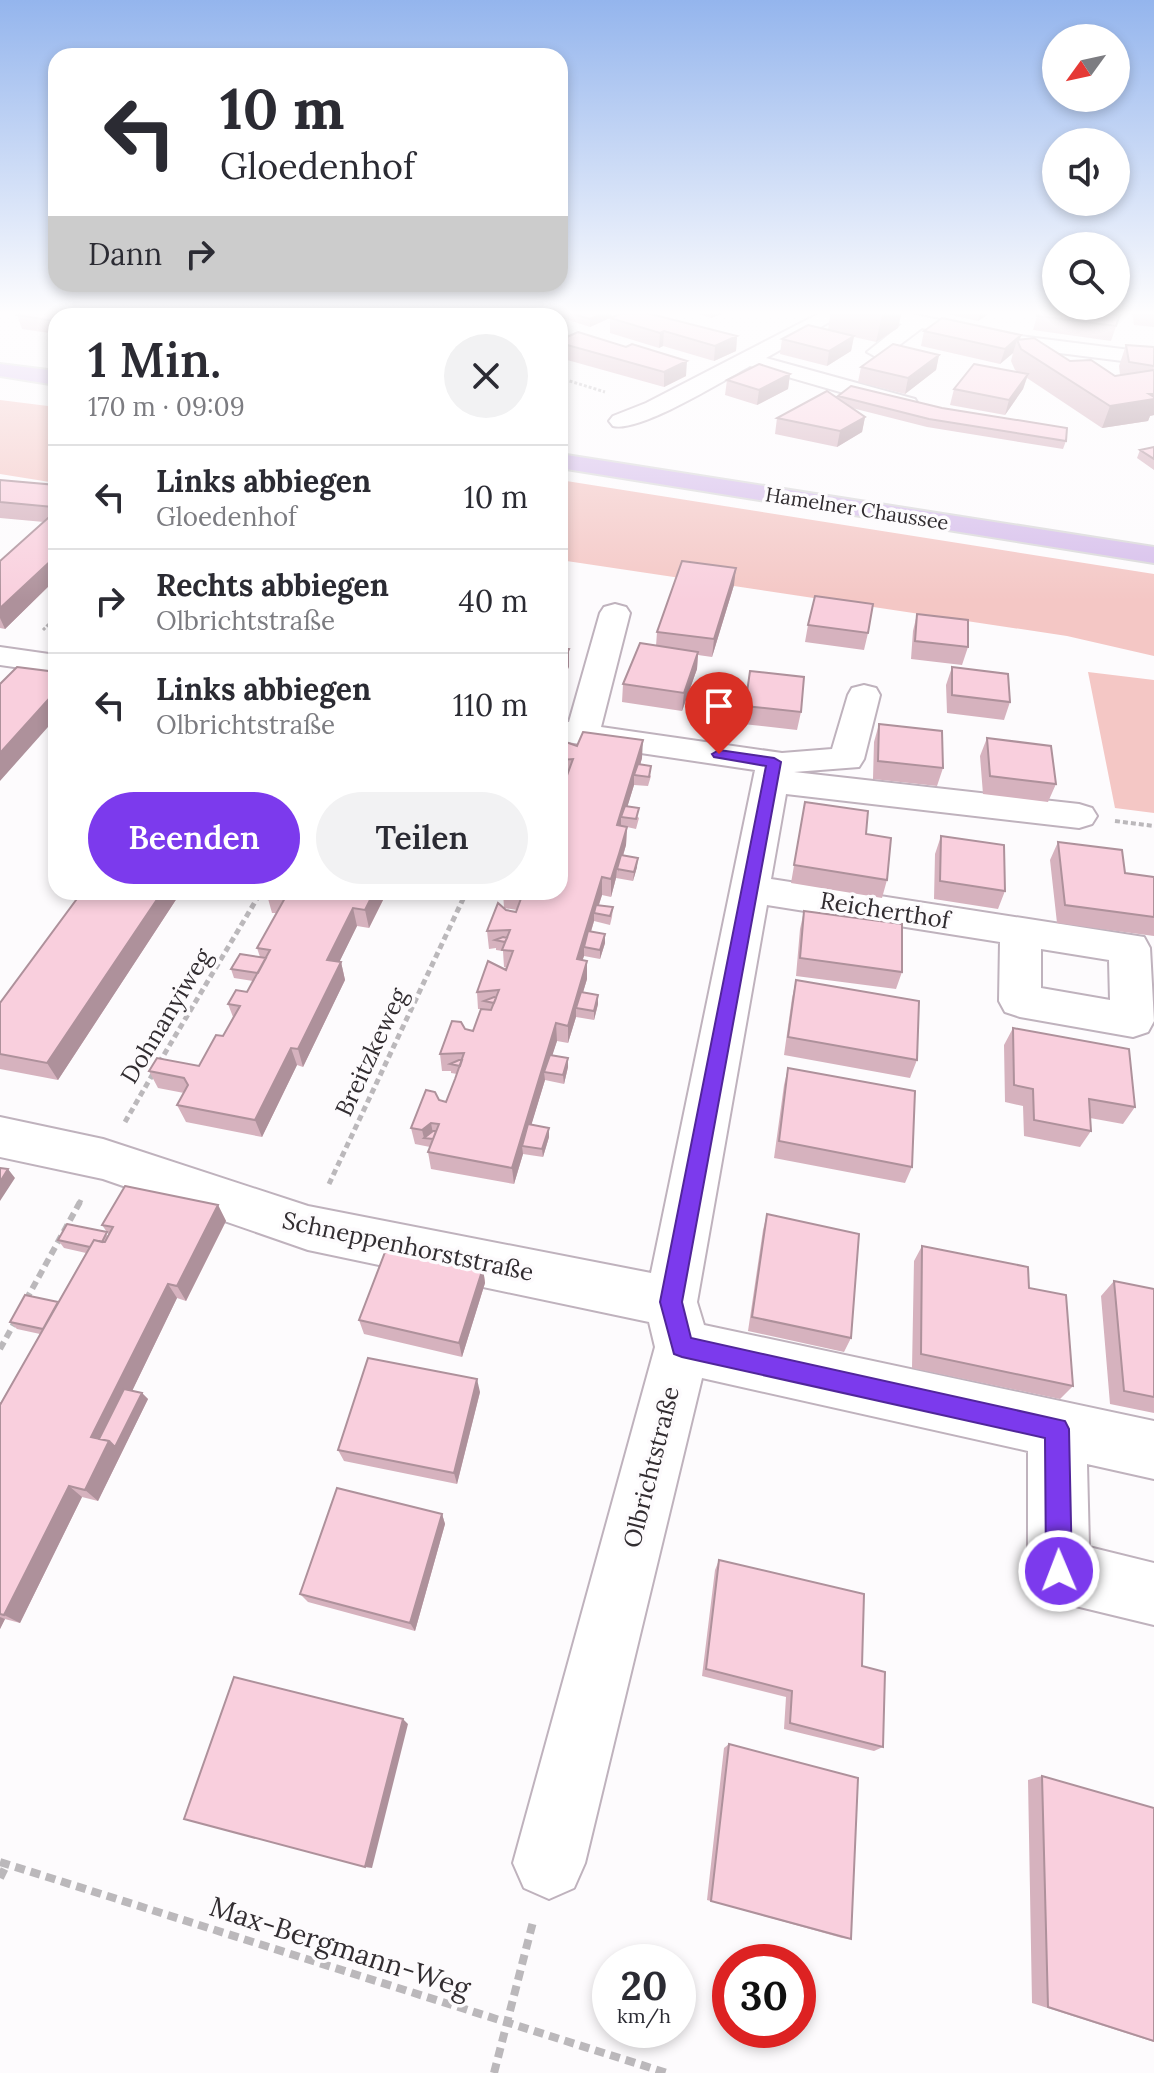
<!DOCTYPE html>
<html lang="de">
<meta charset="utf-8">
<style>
body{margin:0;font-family:Lora,serif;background:#f2f2f3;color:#2b2b33;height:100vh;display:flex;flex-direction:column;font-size:30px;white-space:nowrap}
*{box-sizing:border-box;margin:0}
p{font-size:26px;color:#7c7c81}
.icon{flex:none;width:44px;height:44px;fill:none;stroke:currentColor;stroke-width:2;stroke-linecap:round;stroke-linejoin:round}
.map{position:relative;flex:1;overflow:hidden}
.panel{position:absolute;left:48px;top:308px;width:520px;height:592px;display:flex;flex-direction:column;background:#fff;border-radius:24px;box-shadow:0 4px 12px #0003}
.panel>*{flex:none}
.guide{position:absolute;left:48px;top:48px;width:520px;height:244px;border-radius:24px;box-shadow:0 4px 12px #0003;background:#fff;color:#2b2b33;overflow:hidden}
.needle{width:52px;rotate:237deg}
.buttons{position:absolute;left:1042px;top:24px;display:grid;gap:16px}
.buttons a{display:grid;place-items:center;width:88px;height:88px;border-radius:50%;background:#fff;box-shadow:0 4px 12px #0003;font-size:40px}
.speed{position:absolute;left:592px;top:1944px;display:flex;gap:16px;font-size:40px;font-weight:700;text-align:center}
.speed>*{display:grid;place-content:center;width:104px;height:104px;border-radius:50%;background:#fff;box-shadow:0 4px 12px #0003;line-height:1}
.speed small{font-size:20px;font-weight:400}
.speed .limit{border:12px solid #d22;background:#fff;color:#111}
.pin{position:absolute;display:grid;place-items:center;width:68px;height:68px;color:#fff;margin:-82px -34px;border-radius:50% 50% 50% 0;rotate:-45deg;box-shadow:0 0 8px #0007}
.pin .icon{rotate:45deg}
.me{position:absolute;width:88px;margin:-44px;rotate:359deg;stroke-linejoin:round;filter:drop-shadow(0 0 6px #0008)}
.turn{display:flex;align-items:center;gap:28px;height:168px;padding:0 40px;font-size:36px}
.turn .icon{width:104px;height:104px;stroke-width:2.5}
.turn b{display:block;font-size:56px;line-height:68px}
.then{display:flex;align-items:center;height:76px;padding:0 40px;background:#0003;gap:16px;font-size:30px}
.round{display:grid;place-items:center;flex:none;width:84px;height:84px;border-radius:42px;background:#f2f2f3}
.head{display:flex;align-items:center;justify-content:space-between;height:136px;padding:0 40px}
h1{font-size:48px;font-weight:600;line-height:60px}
.primary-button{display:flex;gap:16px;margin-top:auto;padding:16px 40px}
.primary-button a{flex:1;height:92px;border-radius:48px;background:#7c3aed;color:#fff;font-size:32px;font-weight:600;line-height:92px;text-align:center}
.primary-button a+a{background:#f2f2f3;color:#2b2b33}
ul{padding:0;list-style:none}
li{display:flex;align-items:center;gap:24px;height:104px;padding:0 40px;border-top:2px solid #e1e1e2}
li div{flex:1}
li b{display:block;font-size:30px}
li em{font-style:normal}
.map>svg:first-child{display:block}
.green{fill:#f4c7c5}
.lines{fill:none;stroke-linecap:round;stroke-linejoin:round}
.minor-casing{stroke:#bfb2bd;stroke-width:4}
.major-casing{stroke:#dad9da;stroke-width:4}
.path-far4{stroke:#bbb8bb;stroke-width:3;stroke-dasharray:3 2;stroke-linecap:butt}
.path-far3{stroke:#bbb8bb;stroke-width:4;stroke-dasharray:5 3;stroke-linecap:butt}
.path-far2{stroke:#bbb8bb;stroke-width:5;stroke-dasharray:6 4;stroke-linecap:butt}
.path-far1{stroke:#bbb8bb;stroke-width:6;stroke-dasharray:8 5;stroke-linecap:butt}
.path{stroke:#bbb8bb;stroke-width:8;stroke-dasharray:10 6;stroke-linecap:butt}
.minor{fill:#fff;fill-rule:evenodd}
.major{fill:#d6beeb;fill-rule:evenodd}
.wall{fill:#d6b2be}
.shaded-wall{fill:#ae919b}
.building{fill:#f9cfdd;stroke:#ae919b;stroke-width:2}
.route{fill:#7c3aed;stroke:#51269a;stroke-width:2}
.labels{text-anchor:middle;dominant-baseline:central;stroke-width:7;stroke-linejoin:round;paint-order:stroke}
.far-street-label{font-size:20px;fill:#322d31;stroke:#fdfbfd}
.street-label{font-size:24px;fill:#322d31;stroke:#fdfbfd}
.near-street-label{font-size:28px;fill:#322d31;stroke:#fdfbfd}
</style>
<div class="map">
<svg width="1154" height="2073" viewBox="0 0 1154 2073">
<rect width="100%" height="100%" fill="#fdfbfd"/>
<path class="green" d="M0,400L56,407V483L0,474Z
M560,480L1154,574V656L1067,636L560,560Z
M1088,672L1154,680V813L1115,808Z"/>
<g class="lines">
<g class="minor-casing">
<path id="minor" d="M514,311H542L537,316H509Z
M824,311H849L766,358L915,399L918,404L915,409H899L750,366C723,381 639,433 613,426L609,421L613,416L646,403Z
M863,311H899L997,333L1154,353V365L997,345L922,328L885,356L878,358L867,352L902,324L866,315Z
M615,604L626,607L630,613L601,727L782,753L832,749L848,695L852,688L864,685L876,688L880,695L864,759L859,767L794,772L1079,804L1092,808L1097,816L1092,824L1079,828L786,794L771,879L1144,937L1150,948L1154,1021L1148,1032L1133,1037L1020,1017L1005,1012L999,1001L1000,942L767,905L697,1302L704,1325L1154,1421V1479L1087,1464L1089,1547L1154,1563V1625L1059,1602L1037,1593L1028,1571V1451L702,1378L585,1863L574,1888L549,1899L524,1888L513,1863L655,1347L649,1322L308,1250L103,1179L0,1157V1117L103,1139L308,1206L651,1273L755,770L560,741V721L569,722L600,613L604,607ZM1041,949L1109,960L1110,1000L1041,988Z
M0,647L56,655V673L0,665Z"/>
</g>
<g class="major-casing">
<path id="major" d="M0,364L56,371V385L0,376Z
M560,454L1154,547V563L560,468Z"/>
</g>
<path class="path-far4" d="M560,378L605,392
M43,630L56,617"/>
<path class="path-far3" d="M1115,821L1154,826
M257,899L261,892
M463,899L466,892"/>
<path class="path-far2" d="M159,1063L258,897
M125,1122L154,1072
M329,1184L464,897
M79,1204L81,1200"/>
<path class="path-far1" d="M26,1300L80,1202
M0,1349L16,1320"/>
<path class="path" d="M0,1862L667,2073
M0,1878L7,1864
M494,2073L534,1918"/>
<use href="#minor" class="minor"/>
<use href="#major" class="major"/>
</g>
<path class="wall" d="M562,311L612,317L590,327L562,318Z
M688,311H728L711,318Z
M831,311H902L898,328L876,342L854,337L851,351L827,366L780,354L782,339L828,330Z
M933,311H993L978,321Z
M1132,311H1154V327L1134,325Z
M17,315L56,316V334L22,329Z
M1120,315L1111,341L1033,330L1037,316Z
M610,318L737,336L736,351L714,361L663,346L659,348L610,333Z
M924,331L1020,339L1070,361L1115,376L1120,375L1119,366L1126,345L1154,347V415L1150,416L1148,421L1102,428L1027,378L1023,389L1005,415L950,405L954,389L1018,372L1015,370L1011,361L1013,353L1000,364L921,346Z
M560,340L686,376L664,387L560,358Z
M939,355L936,370L905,394L858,382L861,367Z
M790,374L788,389L757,405L725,395L727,380Z
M838,396L1066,441L1063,449L927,427L852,408L865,417L862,432L837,447L775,434L777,418L838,398Z
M1154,447V470L1137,458L1140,450Z
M0,480L56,485V579L5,629L0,628V561L44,522L0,518Z
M734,585L712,657L698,655L697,669L682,711L622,702L623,684L656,646L657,632Z
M917,614L968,647L962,665L911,659L913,631Z
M808,625L868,633L864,650L805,642Z
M952,667L1010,702L1004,720L947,713L946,685Z
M750,671L801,712L797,730L743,724Z
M879,724L943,768L937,786L873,779L874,742Z
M987,738L1056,784L1048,802L983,794L980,756Z
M560,741L642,758L640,765L651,776L648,786L634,785L627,807L639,818L636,829L627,827L626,845L623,856L637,867L633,881L616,878L611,897L602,895L599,905L613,907L612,917L610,925L594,921L591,932L605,934V943L600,959L584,956L582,960L587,979L583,992L598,995V1004L594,1020L576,1017L568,1043L557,1041L552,1055L568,1067L564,1084L545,1080L531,1125L549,1137L543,1157L523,1154L514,1184L431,1169L428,1152L430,1147L415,1144L411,1128L439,1100L446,1102L457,1074L451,1073V1071H442L440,1054L465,1029L473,1031L481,1009H478L477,992L506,970L507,968L504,967L503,951L496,950V948L489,949L487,931L506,910L516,912L517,910L504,908L503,892H560L562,789L566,778H560Z
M805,802L866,834L887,880L882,898L791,883Z
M941,836L1005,891L998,909L934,899L935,854Z
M1058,842L1125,873L1154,877V936L1057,923L1050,860Z
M82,892H181L58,1080L0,1069V1003Z
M387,892L369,928L357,926L339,962H341L345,980L303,1067L297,1065L262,1137L186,1122L177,1105L184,1093L158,1088L149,1071L199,1066L223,1036L233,1017L228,1004L247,992L253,981L234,978L231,969L260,957L257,948L277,913H272L267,895Z
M804,911L902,972L896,989L796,976L800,929Z
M796,980L917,1060L910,1078L784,1055L792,998Z
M1013,1028L1135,1107L1123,1124L1090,1118L1091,1131L1080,1147L1024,1136L1023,1106L1005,1102L1004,1045Z
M788,1068L912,1167L905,1183L774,1158L784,1085Z
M218,1205L226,1221L186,1301L177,1298L132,1391L142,1393L148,1399L98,1501L82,1497L20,1623L5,1619L0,1629V1402H1L40,1334L17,1329L10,1322L58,1302L86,1253L64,1248L58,1240L109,1235L102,1225Z
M767,1214L851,1338L844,1352L748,1331L763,1230Z
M922,1246L1029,1288L1073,1386L1060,1399L912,1368L914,1261Z
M483,1268L485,1283L462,1357L364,1334L359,1320Z
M1114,1281L1154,1289V1413L1110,1404L1101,1296Z
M480,1392L457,1484L344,1461L338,1450Z
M442,1514L445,1524L415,1631L308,1602L300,1594Z
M719,1560L862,1666L883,1747L874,1751L784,1729L786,1697L702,1676L715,1570Z
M729,1744L851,1939L842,1938L707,1900L724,1748Z
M1042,1776L1154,1808V2042L1032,2003L1028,1780Z"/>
<path class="shaded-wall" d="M72,311H86L88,316H63Z
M416,311H437L430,316H410Z
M609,311H612V317L590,327V319Z
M711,311H728L711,318Z
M883,311H902L898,328L876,342Z
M980,311H993L978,321Z
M664,331L663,346L659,348L660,333Z
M1021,335L1019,344L1017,340L1013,353L1000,364L1005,349Z
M737,336L736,351L714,361L715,346Z
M854,336L851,351L827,366L829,351Z
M939,355L936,370L905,394L908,378Z
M687,361L686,376L664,387V372Z
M790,374L788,389L757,405L759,390Z
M1028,374L1023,389L1005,415L1009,400Z
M1149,394H1154V415L1150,416L1148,421L1102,428L1110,406Z
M865,417L862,432L837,447L840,431Z
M56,556V579L5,629L0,618V608Z
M736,568L734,585L712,657L714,639Z
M569,649V667L560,686V668Z
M698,652L697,669L682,711L684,693Z
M56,691V718L0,781V753Z
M643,740L642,758L637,776L634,775V785L624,818L621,817V827L617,825Z
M627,827L626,845L618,872V869H617L616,878L611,897V879Z
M638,858L637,867L633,881L634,872Z
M602,877V895L596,913H594V921L586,947H584V956L577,977V959Z
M162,892H181L58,1080L47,1063Z
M374,892H387L369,928L365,910Z
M353,908L357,926L332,977L327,960Z
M605,934V943L600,959V950Z
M587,961V979L578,1009L576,1008V1017L568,1043V1026Z
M341,962L345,980L303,1067L298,1049Z
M598,995V1004L594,1020V1011Z
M556,1023L557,1041L547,1072H544L545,1080L525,1146H522L523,1154L514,1184L512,1168Z
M291,1048L297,1065L262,1137L255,1120Z
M568,1058V1067L564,1084L563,1075Z
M431,1123L434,1139L424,1138L422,1130Z
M549,1128V1137L543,1157L542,1149Z
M8,1169L15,1178L0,1201V1182Z
M218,1205L226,1221L186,1301L177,1286Z
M483,1268L485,1283L462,1357L459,1343Z
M168,1284L177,1298L106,1445L91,1437Z
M477,1379L480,1392L457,1484L454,1473Z
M142,1393L148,1399L98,1501L85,1490L109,1441Z
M69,1486L82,1497L20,1623L4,1615Z
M442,1514L445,1524L415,1631L410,1623Z
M0,1617L5,1619L0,1629Z
M403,1719L408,1724L372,1868L365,1867Z"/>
<path class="building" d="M24,311H72L63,316H56L55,321L17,315Z
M100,311H111L117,312L109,316L92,315Z
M118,311H159L197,316H109Z
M370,311H416L410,316H377L365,314Z
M562,311H609L590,319Z
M628,311H639L737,336L715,346L664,331L660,333L610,318Z
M1039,311H1089L1120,315L1116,326L1037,316Z
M942,318L1021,335L1005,349L924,331Z
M808,325L854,336L829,351L782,339Z
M578,332L626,347L632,344L687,361L664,372L560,343V340Z
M1034,338L1070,361L1091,360L1115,376L1154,370V394H1149L1154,397V399L1110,406L1021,349L1017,340Z
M893,344L939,355L908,378L861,367Z
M1126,345L1154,347V366L1129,362Z
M759,364L790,374L759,390L727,380Z
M974,364L1028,374L1009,400L954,389Z
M851,386L942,408L1067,428L1066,441L929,419L838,396Z
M827,391L865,417L840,431L777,418Z
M1154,447V459L1140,450Z
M0,480L56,485V504L53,507L0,502Z
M48,518L56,519V556L0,608V561Z
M682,561L736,568L714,639L657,632Z
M815,596L873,604L868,633L808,625Z
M917,614L968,620V647L915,641Z
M640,643L698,652L684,693L623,684Z
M560,648L569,649L560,668Z
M17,667L56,672V691L0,753V684Z
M952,667L1008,674L1010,702L952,695Z
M750,671L804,677L801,712L745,706Z
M879,724L942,731L943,768L878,761Z
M583,732L643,740L617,825L627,827L619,854L611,879L602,877L577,959L587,961L568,1026L556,1023L512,1168L428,1152L439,1124L431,1123L422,1130L411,1128L426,1090L435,1092L439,1100L446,1102L455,1079L464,1053L440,1054L452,1021L461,1022L465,1029L473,1031L481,1009L491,1010L499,990L477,992L488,961L506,970L513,951L502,950L510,930L487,931L498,903L506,910L516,912L523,893L516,892H560V789H562L573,759L560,760V740L577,746Z
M987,738L1051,746L1056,784L990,776Z
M638,764L651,766L649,777L634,775Z
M805,802L868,811L866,834L891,838L887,880L794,865Z
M625,806L639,808L636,819L621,817Z
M941,836L1004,845L1005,891L940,881Z
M1058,842L1122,850L1125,873L1154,877V917L1065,905Z
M621,855L638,858L634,872L617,869Z
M82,892H162L47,1063L0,1054V1003Z
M268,892H374L365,910L353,908L327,960L341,962L298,1049L291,1048L255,1120L177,1105L188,1085L184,1078L149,1071L157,1058L199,1066L216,1035L223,1036L240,1006L228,1004L236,990L247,992L270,950L257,948L285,898L267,895Z
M596,905L613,907L610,916L594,913Z
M804,911L902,924V972L800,958Z
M588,931L605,934L600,950L584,947Z
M503,937L507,938L505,942L495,940Z
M240,954L266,958L258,973L231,969Z
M796,980L919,1001L917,1060L788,1037Z
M581,992L598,995L594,1011L576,1008Z
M494,997L496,998L494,1003L484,1001Z
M1013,1028L1129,1049L1135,1107L1089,1099L1091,1131L1034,1120L1033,1089L1014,1085Z
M550,1055L568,1058L563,1075L544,1072Z
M459,1060H462L460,1066L450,1064Z
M788,1068L915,1091L912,1167L779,1141Z
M528,1124L549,1128L542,1149L522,1146Z
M433,1131H436L433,1139L424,1138Z
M0,1168L8,1169L0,1182Z
M125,1186L218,1205L177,1286L168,1284L91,1437L109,1441L85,1490L69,1486L4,1615L0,1614V1405L94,1240L105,1242L113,1227L102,1225Z
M767,1214L859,1234L851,1338L752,1317Z
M67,1224L107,1232L102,1242L94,1240L90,1247L58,1240Z
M922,1246L1028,1267L1029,1288L1066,1295L1073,1386L921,1354Z
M387,1247L483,1268L459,1343L359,1320Z
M1114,1281L1154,1289V1397L1124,1391Z
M25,1295L58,1302L43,1329L10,1322Z
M368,1358L477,1379L454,1473L338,1450Z
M124,1389L142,1393L115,1447L109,1441L99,1439Z
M337,1488L442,1514L410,1623L300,1594Z
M719,1560L864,1594L862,1666L885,1672L883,1747L790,1723L792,1691L706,1669Z
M234,1677L403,1719L365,1867L184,1819Z
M729,1744L858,1778L851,1939L711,1901Z
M1042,1776L1154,1808V2041L1048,2007Z"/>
<linearGradient id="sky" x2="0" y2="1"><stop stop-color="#94b5ed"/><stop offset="0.52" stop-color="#fefdfe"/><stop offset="1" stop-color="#fefdfe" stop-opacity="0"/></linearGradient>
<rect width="1154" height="601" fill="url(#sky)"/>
<path class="route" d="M719,750L774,758L781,762L682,1302L691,1338L1065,1421L1069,1429L1072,1571L1068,1580L1059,1584L1050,1580L1046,1571L1045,1438L682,1357L674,1354L660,1302L766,766L714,757L712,754Z"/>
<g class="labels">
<g class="far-street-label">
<text transform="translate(857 508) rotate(9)">Hamelner Chaussee</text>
</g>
<g class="street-label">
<text transform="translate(885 910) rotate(9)">Reicherthof</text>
<text transform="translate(166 1016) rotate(-59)">Dohnanyiweg</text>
<text transform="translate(371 1052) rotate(-65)">Breitzkeweg</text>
<text transform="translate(408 1246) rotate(12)">Schneppenhorststraße</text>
<text transform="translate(651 1467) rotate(-76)">Olbrichtstraße</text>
</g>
<g class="near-street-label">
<text transform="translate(340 1947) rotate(18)">Max-Bergmann-Weg</text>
</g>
</g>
</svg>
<div class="buttons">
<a><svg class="needle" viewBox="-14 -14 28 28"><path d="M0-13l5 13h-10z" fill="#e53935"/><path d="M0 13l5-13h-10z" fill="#7c7c81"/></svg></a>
<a><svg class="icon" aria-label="sound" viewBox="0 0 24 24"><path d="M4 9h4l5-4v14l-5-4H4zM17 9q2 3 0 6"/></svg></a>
<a><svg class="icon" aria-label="search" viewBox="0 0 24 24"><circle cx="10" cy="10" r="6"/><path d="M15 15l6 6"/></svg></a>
</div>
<div class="speed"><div>20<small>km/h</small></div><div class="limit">30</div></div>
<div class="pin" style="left:719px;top:754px;background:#d93025"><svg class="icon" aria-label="arrive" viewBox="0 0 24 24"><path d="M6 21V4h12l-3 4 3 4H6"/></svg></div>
<svg class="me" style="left:1059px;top:1571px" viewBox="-20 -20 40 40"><circle r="17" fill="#7c3aed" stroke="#fff" stroke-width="3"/><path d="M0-11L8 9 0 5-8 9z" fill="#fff"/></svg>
<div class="guide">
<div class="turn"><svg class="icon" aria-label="left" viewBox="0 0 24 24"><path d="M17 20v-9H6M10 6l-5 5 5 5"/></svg><div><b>10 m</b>Gloedenhof</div></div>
<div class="then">Dann<svg class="icon" aria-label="right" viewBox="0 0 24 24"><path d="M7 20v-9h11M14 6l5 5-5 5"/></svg></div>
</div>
<section class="panel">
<div class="head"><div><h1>1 Min.</h1><p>170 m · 09:09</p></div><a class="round"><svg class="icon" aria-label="close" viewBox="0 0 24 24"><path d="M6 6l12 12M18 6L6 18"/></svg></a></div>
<ul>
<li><svg class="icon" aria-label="left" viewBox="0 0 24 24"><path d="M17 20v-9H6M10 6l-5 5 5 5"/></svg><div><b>Links abbiegen</b><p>Gloedenhof</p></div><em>10 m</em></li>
<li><svg class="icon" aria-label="right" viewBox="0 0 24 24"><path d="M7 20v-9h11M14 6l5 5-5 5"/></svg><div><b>Rechts abbiegen</b><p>Olbrichtstraße</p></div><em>40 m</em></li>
<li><svg class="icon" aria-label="left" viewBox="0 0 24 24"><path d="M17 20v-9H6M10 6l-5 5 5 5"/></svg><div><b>Links abbiegen</b><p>Olbrichtstraße</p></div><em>110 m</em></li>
</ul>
<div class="primary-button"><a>Beenden</a><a>Teilen</a></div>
</section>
</div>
